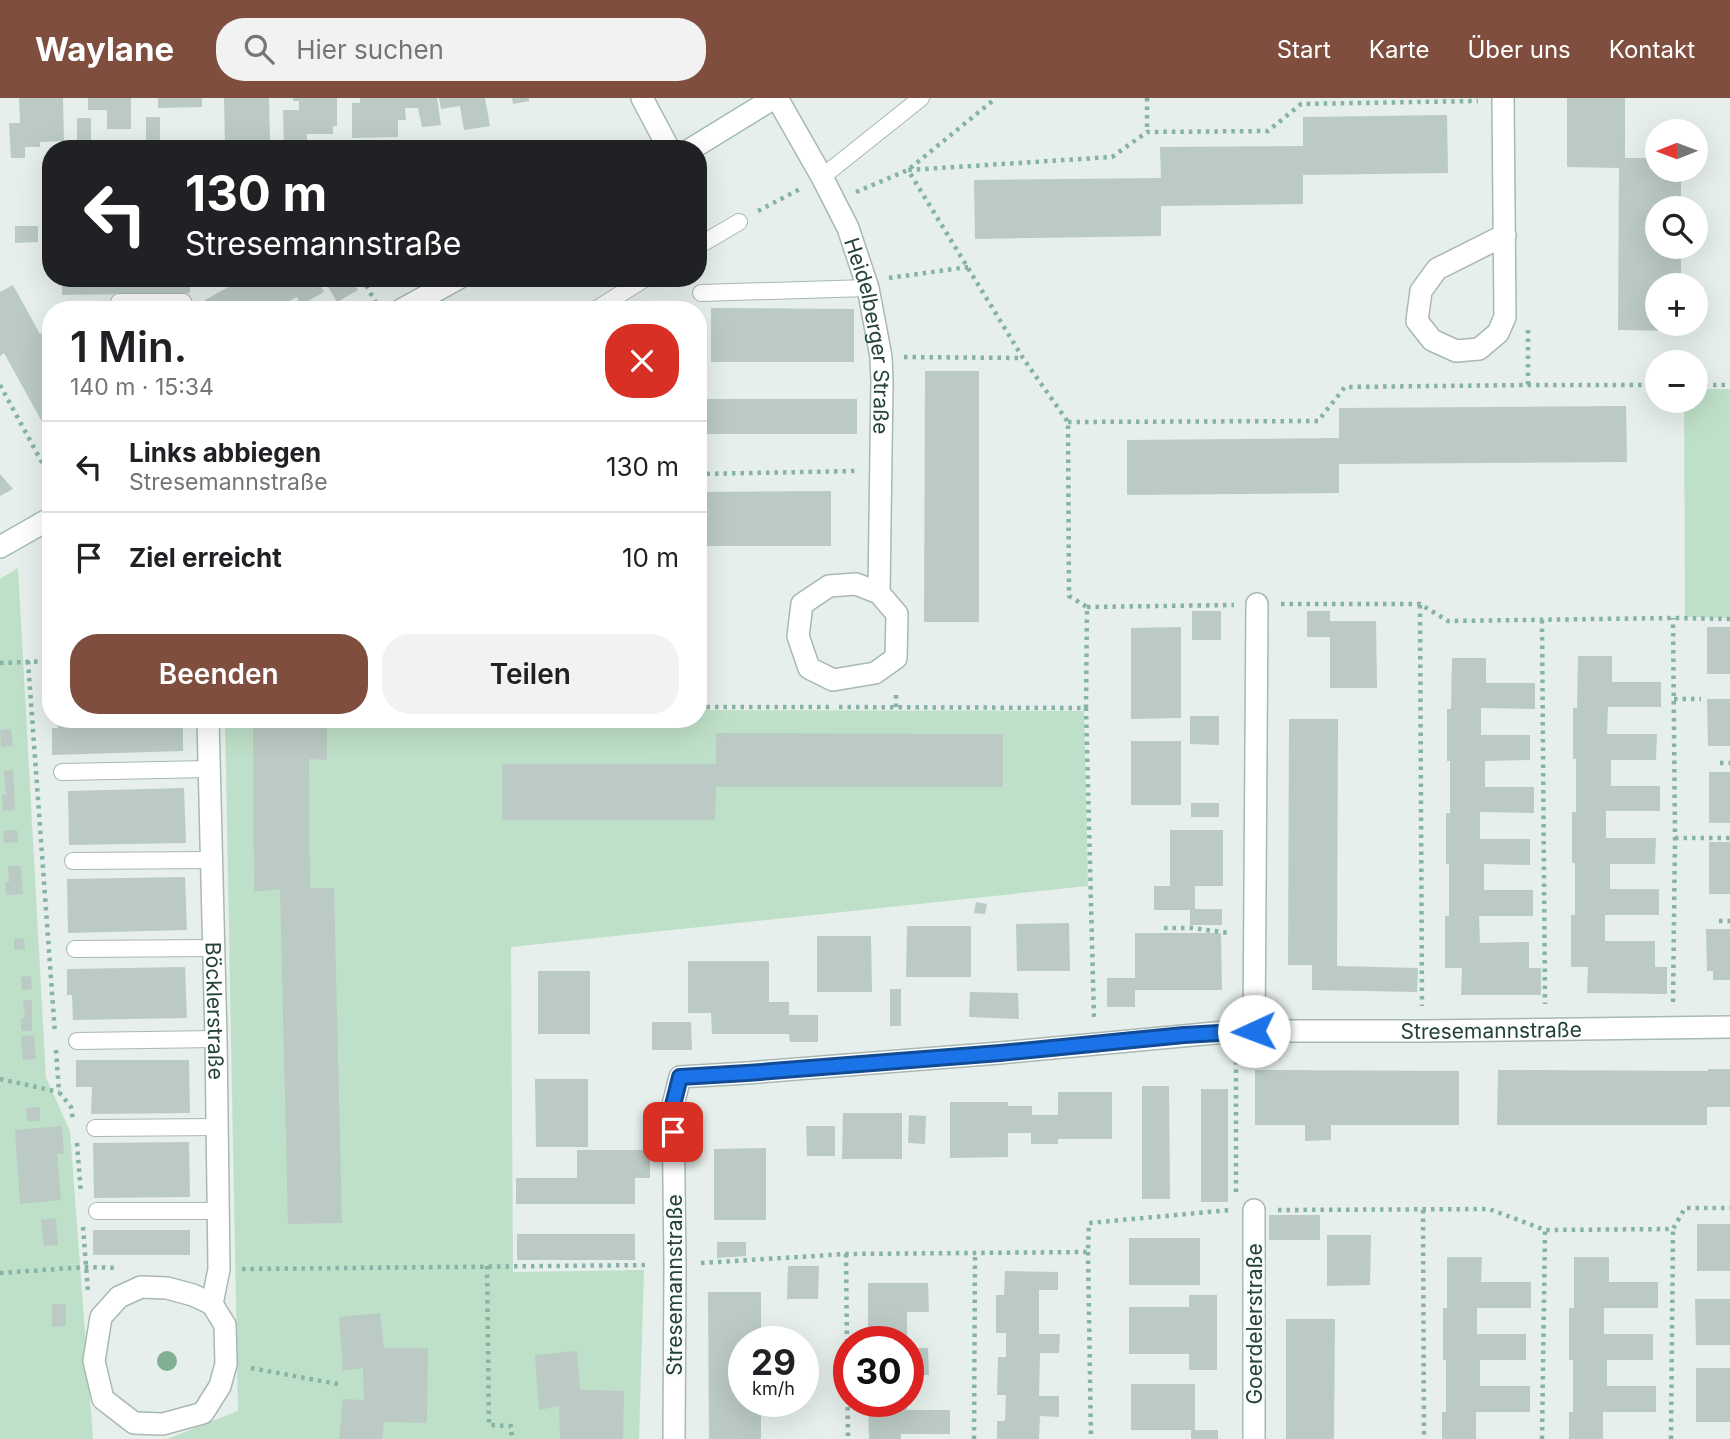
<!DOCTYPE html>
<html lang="de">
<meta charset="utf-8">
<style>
body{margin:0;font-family:Inter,sans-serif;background:#f2f2f2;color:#202124;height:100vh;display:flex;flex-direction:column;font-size:26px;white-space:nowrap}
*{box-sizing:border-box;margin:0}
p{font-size:23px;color:#757577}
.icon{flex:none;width:38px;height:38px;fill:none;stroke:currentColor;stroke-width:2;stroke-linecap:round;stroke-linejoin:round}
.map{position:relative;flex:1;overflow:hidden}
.drawer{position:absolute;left:42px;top:203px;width:665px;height:427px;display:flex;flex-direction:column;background:#fff;border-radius:28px;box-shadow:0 7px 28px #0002}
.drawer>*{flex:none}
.guide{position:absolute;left:42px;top:42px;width:665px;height:147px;border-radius:28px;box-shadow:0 7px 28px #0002;background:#202124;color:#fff;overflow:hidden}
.needle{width:46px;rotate:269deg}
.tools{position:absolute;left:1645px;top:21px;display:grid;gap:14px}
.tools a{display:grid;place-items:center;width:63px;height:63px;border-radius:50%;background:#fff;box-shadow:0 7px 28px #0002;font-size:35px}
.speed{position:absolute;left:728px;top:1228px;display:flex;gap:14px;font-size:35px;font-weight:700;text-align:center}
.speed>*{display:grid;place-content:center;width:91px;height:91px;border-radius:50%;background:#fff;box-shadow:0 7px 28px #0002;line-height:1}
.speed small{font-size:18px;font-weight:400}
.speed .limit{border:10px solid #d22;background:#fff;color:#111}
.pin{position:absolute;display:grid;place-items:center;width:60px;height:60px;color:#fff;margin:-30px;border-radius:14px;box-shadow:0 4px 10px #0006}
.me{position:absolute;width:77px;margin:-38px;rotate:268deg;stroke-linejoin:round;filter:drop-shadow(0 0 5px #0008)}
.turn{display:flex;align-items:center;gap:24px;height:147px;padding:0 28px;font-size:32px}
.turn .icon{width:91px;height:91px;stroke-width:2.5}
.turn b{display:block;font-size:49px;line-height:60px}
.round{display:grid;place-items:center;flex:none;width:74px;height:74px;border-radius:28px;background:#f2f2f2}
.head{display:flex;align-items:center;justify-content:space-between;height:119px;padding:0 28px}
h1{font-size:42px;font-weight:600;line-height:52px}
.action{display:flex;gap:14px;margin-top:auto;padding:14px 28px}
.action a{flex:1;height:80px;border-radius:28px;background:#7f4e3f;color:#fff;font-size:28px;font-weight:600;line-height:80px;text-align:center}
.action a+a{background:#f2f2f2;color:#202124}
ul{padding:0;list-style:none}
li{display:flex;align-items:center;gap:21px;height:91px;padding:0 28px;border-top:2px solid #e0e0e0}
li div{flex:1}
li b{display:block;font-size:26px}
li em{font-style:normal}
header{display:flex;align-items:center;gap:42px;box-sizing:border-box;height:98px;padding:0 35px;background:#7f4e3f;color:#fff}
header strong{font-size:33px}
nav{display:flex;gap:38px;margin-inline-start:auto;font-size:24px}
.search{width:490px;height:63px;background:#f2f2f2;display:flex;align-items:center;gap:18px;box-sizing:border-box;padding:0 24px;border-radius:28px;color:#757577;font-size:26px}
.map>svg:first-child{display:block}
.green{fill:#bfe0c8}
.building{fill:#bbcac4}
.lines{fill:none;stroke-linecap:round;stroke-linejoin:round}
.service-casing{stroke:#a8b8b2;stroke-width:18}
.minor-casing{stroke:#a8b8b2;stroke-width:24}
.secondary-casing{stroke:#a4bbb3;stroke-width:24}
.path{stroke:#86b3a5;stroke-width:4.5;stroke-dasharray:3.5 5;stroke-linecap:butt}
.service{stroke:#fff;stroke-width:16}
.minor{stroke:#fff;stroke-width:21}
.secondary{stroke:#fff;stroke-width:21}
.tree{fill:#80af93}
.route-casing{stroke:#114b97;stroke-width:18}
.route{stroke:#1a73e8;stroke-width:12}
.labels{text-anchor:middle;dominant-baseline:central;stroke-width:5;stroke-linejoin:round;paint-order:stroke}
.street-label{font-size:21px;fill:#24423a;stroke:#f7fbf9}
</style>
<header>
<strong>Waylane</strong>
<div class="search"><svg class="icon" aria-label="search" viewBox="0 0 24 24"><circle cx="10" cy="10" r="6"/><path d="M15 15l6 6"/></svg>Hier suchen</div>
<nav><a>Start</a><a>Karte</a><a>Über uns</a><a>Kontakt</a></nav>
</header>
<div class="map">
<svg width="1730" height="1341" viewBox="0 0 1730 1341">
<rect width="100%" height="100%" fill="#e6efeb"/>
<path class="green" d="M1696,291H1730V520L1685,519L1684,303H1696Z
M18,470L46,980L70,1033L93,1341H0V481Z
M698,612L1084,613L1088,788L511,849L513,1174L644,1172L639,1341H167L238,1313L225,621H698Z"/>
<path class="building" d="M19,0H63L64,43L40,44V49H25V60H11L9,25H20Z
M88,0H131V31H107V12H88Z
M158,0H202V9L158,10Z
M224,0H269L270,42H240V49H225Z
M293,0H337V28H333V36H307V48L284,49L283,12H299V3H293Z
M360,0H437L441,27L422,29L418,10H405L406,22H398V39L352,40V5H360Z
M439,0H485L490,28L464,32L460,8L441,11Z
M512,0H529V3L513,6Z
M1567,0H1625V60H1657V72H1681V110H1657V149H1681V187H1657V226H1681L1680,233L1618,232L1619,70L1567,69Z
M1447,17L1448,75L1303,77V106L1161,108V138L975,141L974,82L1161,80L1160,49L1303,48V19Z
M146,19H160V49H146Z
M77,20H91V50H77Z
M15,128H38V144L15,145Z
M62,180H190V195L62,197Z
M230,180H317L324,194L301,207L297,199L272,212H210L205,202L230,188L227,182Z
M323,180H351L358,192L337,204Z
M13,187L40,236L46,233L51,242V340L4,255L0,258V194Z
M711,210L854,211V264H711Z
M925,273H979V524H924Z
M705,301H857V336H705Z
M1626,308L1627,364L1339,366V395L1127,397V342L1339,340V310Z
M0,376L13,391L0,398Z
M831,393V448H698V394Z
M1192,513H1221V542H1192Z
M1307,513H1330V523H1376L1377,590H1330V539H1307Z
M1181,529V620L1131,621V530Z
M1707,529H1730V576H1707Z
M1578,558H1612V584H1661V609H1608L1607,636H1657L1656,662H1611V688H1660V713H1606V740H1656L1655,766H1610V791H1659V817H1605V843H1655V869H1667V896L1587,895L1588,869H1571V817H1575V765H1572V714H1576V661H1573V610H1577Z
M1452,560H1486V585H1535V611L1481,610V637H1530V662L1485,663V689H1534V715L1480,714V741H1530V767L1484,766V792H1533V818H1479L1480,845L1529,844V870H1541V897H1461L1462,870H1445V818H1449V766H1446V715H1450V663H1447V611H1451Z
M1707,601H1730V648H1708Z
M1190,618H1219V647L1190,646Z
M58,621H183V653L52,657V630H58Z
M1289,621H1338L1337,868L1418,870L1417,894L1312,892V867H1288Z
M327,624V662L309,661L310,790H334L342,1125L288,1126L280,791L254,794L253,625Z
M11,631L13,648L1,649L0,632Z
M716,635L1003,636V689H716L715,722H502V666H716Z
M1131,643H1181V707H1131Z
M13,672L15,712L3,713L2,697H6L4,673Z
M1709,674H1730V725H1709Z
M184,690L186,745L69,747L68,693Z
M1191,705H1219V719H1191Z
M17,732L18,744L4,745L3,733Z
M1170,732H1223V788H1195V811H1222V827H1190V812H1154V788H1170Z
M1709,744H1730V796H1709Z
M8,768H21L23,796L6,797L5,784H9Z
M185,779L187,832L68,835L67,781Z
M976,804L987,806L985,816L974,815Z
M1069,825L1070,873H1017L1016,826Z
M907,828H971V879H906Z
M1706,831H1730V882H1713V873H1707Z
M1135,835H1221L1222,892H1135V909H1107V880H1135Z
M817,838H871L872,894H817Z
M24,840L25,851L14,852V841Z
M688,863H769V904H789V917H818V944H790L789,936H712L711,915H688Z
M185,869L187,920L73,922L72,897H67V871Z
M538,873H590V936H538Z
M31,878L32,891L22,892L21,879Z
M890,891H901V928H890Z
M970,894L1018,895L1019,921L969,919Z
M23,902H32V933H21V920H25Z
M652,924H691L692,952H652Z
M34,937L36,961L23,962L21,938Z
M76,962H189L190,1015L91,1016L92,989H76Z
M1708,971H1730V1009H1707V1027H1497L1498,972L1708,973Z
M1255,972L1459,973V1027H1331V1042L1305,1043V1027H1255Z
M535,981H588V1049H536Z
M1142,988H1169L1170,1101H1142Z
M1201,991H1228V1104H1201Z
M1058,994H1112V1041H1058V1046H1031V1035H1008V1059L950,1060V1004H1008V1008H1032V1017H1058Z
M40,1009V1023H27L26,1010Z
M843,1015H902V1061H842Z
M909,1017L926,1018L925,1046L908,1045Z
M62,1028L64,1056H57L61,1102L20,1106L15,1032Z
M806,1028H835V1058H807Z
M189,1044L190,1099L94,1100L93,1045Z
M766,1050V1122H714V1051Z
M577,1052H650V1080H635V1106H516V1080H577Z
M1269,1117H1320V1142H1269Z
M56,1120L58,1147L44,1148L41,1122Z
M1697,1126H1730V1173H1697Z
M93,1132H190V1157H93Z
M517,1136H635V1162H517Z
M1327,1137H1371L1370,1187L1327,1188Z
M1129,1140H1200V1187H1129Z
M717,1144H746V1158L717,1160Z
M1447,1159H1482L1481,1184H1531V1210H1477V1236H1526V1262H1480V1288H1530V1314H1476V1341H1442V1314H1446V1262H1443V1210H1447Z
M1574,1159H1609V1184H1658V1210H1604V1236H1653V1262H1607V1288H1656V1314H1603V1341H1569V1314H1573V1262H1569V1210H1574Z
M788,1168H819L818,1201H787Z
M1005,1173L1058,1174V1192H1039V1236H1060L1059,1255H1040L1039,1298H1059V1319L1040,1318L1039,1341H997V1323H1005L1006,1297H997L998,1259H1006V1235H996V1197H1004Z
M868,1185H928L929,1214H907V1244H868Z
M708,1194H761V1244H744V1304H761V1341H709Z
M1189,1197H1217V1272H1189V1256H1129V1209H1189Z
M1695,1201H1730V1247H1696Z
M52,1206H66V1228L52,1229Z
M380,1215L384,1250H428L427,1325L384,1324L382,1341H339L343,1301L364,1302L363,1270L343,1273L339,1219Z
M1286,1221H1335L1334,1341H1286Z
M908,1250H928L929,1277H908Z
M577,1253L580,1292L624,1293L623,1341H560L559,1308L539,1312L535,1257Z
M1696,1270H1730V1324H1696Z
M1131,1286H1195V1332H1218V1341H1191V1332H1131Z
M868,1304H907V1312H950V1336H901V1341H869Z"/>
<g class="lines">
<g class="service-casing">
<path id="service" d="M822,79L921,0
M698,148L739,124
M701,195L868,190
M119,204H183L187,212
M595,212L646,180
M62,674L209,671
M73,763L212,762
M75,851L214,850
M77,943L216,941
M95,1030L217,1029
M97,1113H218"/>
</g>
<g class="minor-casing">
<g id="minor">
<path d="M642,0L669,51"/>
<path id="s1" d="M777,0L822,79L848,130L868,190L881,259L882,283L879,495L897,516L896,560L875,575L833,582L809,570L798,538L802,506L829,488L856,486L879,495"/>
<path d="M1503,0L1505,219L1498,235L1479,251L1456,253L1432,242L1417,223L1421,193L1437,171L1505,137"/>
<path id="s2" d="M208,621L216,941L219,1171L212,1206"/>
<path d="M1254,933L1257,506"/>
<path d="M1254,1112V1341"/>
<path d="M141,1189L167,1190L193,1197L212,1206L225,1227L226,1266L220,1288L203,1315L163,1326L134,1325L103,1301L94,1263L101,1219L119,1199Z"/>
<path id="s3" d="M674,1341L675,1166L673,1007L680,979L747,975L1000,955L1236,933H1423L1730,929"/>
</g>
</g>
<g class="secondary-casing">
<path id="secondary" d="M691,51L774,0
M401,212L459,180
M0,449L51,420"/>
</g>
<path class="path" d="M1147,0V34
M856,94L908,72L996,0
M758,113L800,91
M362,180L376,205
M889,180L968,169
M1528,232V287
M904,259L1022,260
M0,287L51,381
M1696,287H1730
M1068,324L1318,323L1345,289L1528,287H1657
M698,376L855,373
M1281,506H1420L1448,523L1673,520L1730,521
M1420,507L1422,908
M1087,509L1234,507
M1542,522L1545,906
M28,563L55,936
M0,565L51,563
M1674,601H1701
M698,609H831
M839,609L1086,610L1094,921
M896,609V592
M1086,610L1087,509L1069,498L1068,324L1023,260L908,72L1112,59L1147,34L1268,33L1301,6L1478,3
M1720,665H1730
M1675,740H1730
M1719,823H1730
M1164,830H1192L1229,835
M1673,904L1675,740L1673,520
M56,952L59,994L71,1009L73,1023
M0,981L59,994
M77,1045L81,1096
M1236,1094V959
M1278,1112L1489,1111L1545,1132L1673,1131L1685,1110H1730
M1423,1112L1424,1341
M83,1129L88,1194
M1088,1154L1091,1341
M846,1156L848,1341
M701,1165L846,1156L1088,1154L1089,1125L1230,1112
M487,1168L489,1327L511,1328L512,1341
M242,1171L650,1167
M0,1175L86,1169L118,1170
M251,1270L343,1287
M974,1341L975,1155
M1542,1341L1545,1132
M1671,1341L1673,1131"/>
<use href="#service" class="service"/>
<use href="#minor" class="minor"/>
<use href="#secondary" class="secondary"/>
</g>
<circle class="tree" cx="167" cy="1263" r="10"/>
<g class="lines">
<g class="route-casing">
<path id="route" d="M673,1034V1007L680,979L747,975L1000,955L1184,937L1254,933"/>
</g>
<use href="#route" class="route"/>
</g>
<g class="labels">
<g class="street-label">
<text stroke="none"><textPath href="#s1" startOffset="259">Heidelberger Straße</textPath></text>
<text stroke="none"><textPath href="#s2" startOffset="292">Böcklerstraße</textPath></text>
<text stroke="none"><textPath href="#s3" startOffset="1176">Stresemannstraße</textPath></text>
<text transform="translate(674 1187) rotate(-90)">Stresemannstraße</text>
<text transform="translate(1254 1226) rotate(-90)">Goerdelerstraße</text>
</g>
</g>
</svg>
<div class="tools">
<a><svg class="needle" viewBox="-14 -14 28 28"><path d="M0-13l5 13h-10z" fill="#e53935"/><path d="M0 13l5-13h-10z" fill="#757577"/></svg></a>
<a><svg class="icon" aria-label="search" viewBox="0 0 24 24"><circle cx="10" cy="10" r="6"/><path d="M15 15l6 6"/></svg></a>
<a>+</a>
<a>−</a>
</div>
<div class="speed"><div>29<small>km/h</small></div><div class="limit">30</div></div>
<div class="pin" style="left:673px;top:1034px;background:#d93025"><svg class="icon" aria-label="arrive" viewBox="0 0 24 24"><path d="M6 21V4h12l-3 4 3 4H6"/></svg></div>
<svg class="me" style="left:1254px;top:933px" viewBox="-20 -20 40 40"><circle r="19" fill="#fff"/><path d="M0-13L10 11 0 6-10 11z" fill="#1a73e8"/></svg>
<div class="guide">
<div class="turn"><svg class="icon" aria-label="left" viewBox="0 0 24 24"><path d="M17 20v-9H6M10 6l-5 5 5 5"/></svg><div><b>130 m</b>Stresemannstraße</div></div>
</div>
<section class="drawer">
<div class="head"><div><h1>1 Min.</h1><p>140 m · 15:34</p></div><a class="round" style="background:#d93025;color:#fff"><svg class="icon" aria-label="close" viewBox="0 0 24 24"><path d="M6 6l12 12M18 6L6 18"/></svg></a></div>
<ul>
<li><svg class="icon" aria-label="left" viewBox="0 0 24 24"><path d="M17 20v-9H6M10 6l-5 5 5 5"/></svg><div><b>Links abbiegen</b><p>Stresemannstraße</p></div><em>130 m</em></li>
<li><svg class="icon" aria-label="arrive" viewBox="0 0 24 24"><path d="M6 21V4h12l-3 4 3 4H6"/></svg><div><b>Ziel erreicht</b></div><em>10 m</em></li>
</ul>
<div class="action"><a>Beenden</a><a>Teilen</a></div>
</section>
</div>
